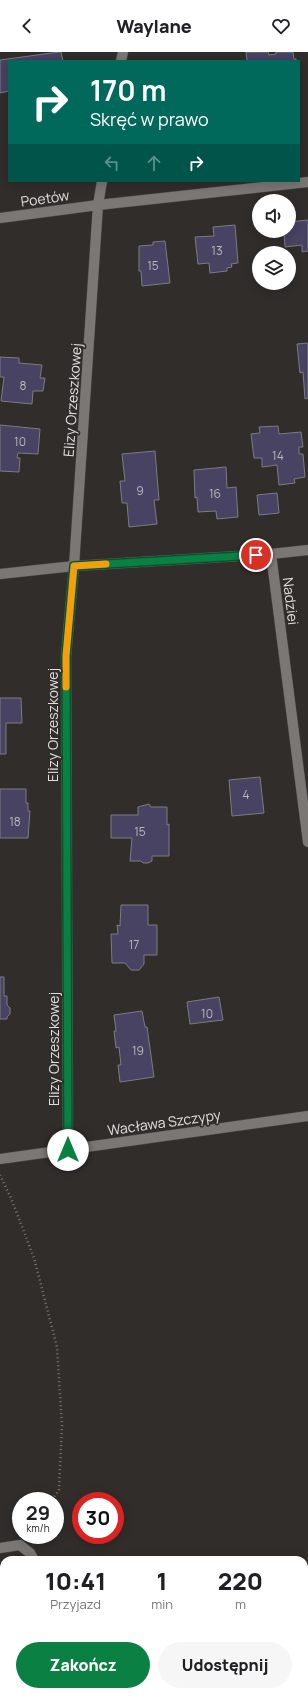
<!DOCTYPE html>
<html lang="pl">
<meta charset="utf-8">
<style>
body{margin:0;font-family:Manrope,sans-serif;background:#f6f6f6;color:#202124;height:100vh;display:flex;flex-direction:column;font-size:15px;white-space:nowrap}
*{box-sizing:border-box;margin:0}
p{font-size:13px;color:#757577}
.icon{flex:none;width:22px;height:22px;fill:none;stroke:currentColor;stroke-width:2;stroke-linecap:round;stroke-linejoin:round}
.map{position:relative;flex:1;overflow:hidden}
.details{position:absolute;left:0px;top:1504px;width:308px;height:140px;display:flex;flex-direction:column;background:#fff;border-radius:12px 12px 0 0;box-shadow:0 2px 10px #0003}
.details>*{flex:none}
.banner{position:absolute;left:8px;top:8px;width:292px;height:122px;border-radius:0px;box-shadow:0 2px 10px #0003;background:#00695c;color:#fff;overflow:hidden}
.buttons{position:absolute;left:252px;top:142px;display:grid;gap:8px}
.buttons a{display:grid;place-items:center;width:44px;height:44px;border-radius:50%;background:#fff;box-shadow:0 2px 10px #0003;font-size:20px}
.speed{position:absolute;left:12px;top:1440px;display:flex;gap:8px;font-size:20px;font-weight:700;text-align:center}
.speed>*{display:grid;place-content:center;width:52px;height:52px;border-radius:50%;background:#fff;box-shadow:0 2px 10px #0003;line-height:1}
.speed small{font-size:10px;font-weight:400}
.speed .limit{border:6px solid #d22;background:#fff;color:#111}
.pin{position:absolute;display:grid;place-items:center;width:34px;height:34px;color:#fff;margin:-17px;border:2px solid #fff;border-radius:50%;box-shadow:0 1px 4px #0007}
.me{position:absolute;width:44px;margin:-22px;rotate:0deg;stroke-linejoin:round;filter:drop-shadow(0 0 3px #0008)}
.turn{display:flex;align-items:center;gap:14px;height:84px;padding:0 16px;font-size:18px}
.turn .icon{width:52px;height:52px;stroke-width:2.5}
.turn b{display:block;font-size:28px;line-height:34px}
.lanes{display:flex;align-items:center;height:38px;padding:0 16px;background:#0003;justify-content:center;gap:20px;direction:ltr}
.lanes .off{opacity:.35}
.eta{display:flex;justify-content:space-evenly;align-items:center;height:68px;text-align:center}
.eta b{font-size:24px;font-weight:800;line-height:28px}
.cta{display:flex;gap:8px;margin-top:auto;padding:8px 16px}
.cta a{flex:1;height:46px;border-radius:24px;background:#0b8043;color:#fff;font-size:16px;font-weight:800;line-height:46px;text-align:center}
.cta a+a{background:#f6f6f6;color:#202124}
header{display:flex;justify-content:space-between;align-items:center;height:52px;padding:0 16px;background:#fff;font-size:18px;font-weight:800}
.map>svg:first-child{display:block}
.building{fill:#484263;stroke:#7c7c80}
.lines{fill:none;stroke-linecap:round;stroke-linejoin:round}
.street-casing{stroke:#4c4a48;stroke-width:11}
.path{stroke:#797674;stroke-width:2.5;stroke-dasharray:1 3;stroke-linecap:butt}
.street{stroke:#7a7774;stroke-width:10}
.route-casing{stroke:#07532c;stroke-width:10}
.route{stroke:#0b8043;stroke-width:7}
.slow{stroke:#f59e0b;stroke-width:7}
.labels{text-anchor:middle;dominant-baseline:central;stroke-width:3.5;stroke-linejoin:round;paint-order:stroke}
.number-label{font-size:12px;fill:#bbb8be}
.street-label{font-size:14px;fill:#e1dfdd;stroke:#302d2b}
</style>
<header><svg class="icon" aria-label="back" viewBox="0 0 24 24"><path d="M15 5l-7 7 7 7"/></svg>Waylane<svg class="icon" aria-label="heart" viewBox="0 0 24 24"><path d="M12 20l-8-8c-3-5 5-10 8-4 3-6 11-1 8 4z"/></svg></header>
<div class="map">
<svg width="308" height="1644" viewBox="0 0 308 1644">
<rect width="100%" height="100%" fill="#302d2b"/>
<path class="building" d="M59,0H61L63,9H9V39L0,41V8Z
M246,0H268L269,3L276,2V0H293L294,7H296V9H247Z
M308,168V199L302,200V193L285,195L284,179H289V170Z
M235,173L238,211L231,212L232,215L227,216V219L210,221L209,211L198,212L195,185L214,184L213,175Z
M165,189L170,231L142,234L141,219H139V194L153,193V190Z
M308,291V346L305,347L303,320L300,321L297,292Z
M0,305L19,306V311L42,313L40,326H45L43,339H33L32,352L1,349L4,325H0Z
M0,373L40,377L38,402L18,401L17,406H20L19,420L0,419Z
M278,374L279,382L301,380L303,395H299V402H303L305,425L294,427L295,431L279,433L277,413L262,415V406H254L251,382L260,381L259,375Z
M155,399L159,448H154L157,472L129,475L127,451H122L120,429H125L122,402Z
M226,415L227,436L236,435L238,465L217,467L216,459L198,460L197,445L195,446L194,418Z
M277,441L279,461L259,463L257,443Z
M0,646H21L22,671H6V702H0Z
M260,725L264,761L232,764L229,728Z
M0,737H26V751H28V759H30L28,786H0Z
M149,752L151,755H167V773L169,772V804H152V809L148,811H143L141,809H130L132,786H111V763H138V755Z
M121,853H148V873H157V903H144V912L139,918H131L125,911H112L111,882H118L117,873L120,874Z
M0,925H4V944H7V953L10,956V962L7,965V967H0Z
M219,945L223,968L190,972L187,950Z
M142,959L145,975H147L154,1025L120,1030L118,1013H121L119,995L116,996L114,979H116L114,963Z"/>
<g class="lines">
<g class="street-casing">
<path id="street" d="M121,9L123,0
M0,166L98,153L308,130
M271,502L308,790
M0,522L74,514L271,502L308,498
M68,1098L66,604L74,514L98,153L102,129
M0,1107L308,1064
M0,1496L20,1493L30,1501L34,1508
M44,1640L45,1644"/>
</g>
<path class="path" d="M0,1123L11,1146L34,1206L57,1295L62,1374L59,1438L51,1449"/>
<use href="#street" class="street"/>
</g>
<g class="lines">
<g class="route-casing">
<path id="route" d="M68,1098L66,604L74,514L256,503"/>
</g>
<use href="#route" class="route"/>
<path class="slow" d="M66,635V604L74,514L106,512"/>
</g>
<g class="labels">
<g class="number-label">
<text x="217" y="198">13</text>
<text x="153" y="213">15</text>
<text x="23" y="333">8</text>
<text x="20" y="389">10</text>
<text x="278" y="403">14</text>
<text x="140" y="438">9</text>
<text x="215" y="441">16</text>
<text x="246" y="742">4</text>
<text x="15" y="769">18</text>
<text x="140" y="779">15</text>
<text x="134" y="892">17</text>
<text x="207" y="961">10</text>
<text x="138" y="998">19</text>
</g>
<g class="street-label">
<text transform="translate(45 146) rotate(-8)">Poetów</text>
<text transform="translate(72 348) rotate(-86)">Elizy Orzeszkowej</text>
<text transform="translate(291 549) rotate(83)">Nadziei</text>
<text transform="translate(52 673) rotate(-90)">Elizy Orzeszkowej</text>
<text transform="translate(53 997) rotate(-90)">Elizy Orzeszkowej</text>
<text transform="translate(164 1070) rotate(-8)">Wacława Szczypy</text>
</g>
</g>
</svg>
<div class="buttons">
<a><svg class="icon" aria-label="sound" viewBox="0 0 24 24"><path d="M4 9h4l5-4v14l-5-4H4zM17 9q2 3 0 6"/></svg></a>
<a><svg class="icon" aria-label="layers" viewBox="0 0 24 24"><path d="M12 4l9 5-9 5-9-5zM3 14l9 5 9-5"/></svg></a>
</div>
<div class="speed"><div>29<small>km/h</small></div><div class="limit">30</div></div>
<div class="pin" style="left:256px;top:503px;background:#d93025"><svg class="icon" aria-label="arrive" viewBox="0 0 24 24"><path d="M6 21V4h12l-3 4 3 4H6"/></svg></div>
<svg class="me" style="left:68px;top:1098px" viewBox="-20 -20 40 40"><circle r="19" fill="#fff"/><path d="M0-13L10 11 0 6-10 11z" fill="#0b8043"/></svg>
<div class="banner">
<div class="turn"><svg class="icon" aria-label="right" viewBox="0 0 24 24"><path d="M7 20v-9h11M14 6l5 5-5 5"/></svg><div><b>170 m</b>Skręć w prawo</div></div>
<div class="lanes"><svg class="icon off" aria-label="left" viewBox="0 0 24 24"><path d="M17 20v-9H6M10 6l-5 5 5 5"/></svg><svg class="icon off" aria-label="ahead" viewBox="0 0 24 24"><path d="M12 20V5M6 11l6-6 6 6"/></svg><svg class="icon" aria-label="right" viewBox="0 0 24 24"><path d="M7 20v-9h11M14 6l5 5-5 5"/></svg></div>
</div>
<section class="details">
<div class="eta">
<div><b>10:41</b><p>Przyjazd</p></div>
<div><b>1</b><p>min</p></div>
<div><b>220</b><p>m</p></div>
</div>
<div class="cta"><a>Zakończ</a><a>Udostępnij</a></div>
</section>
</div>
